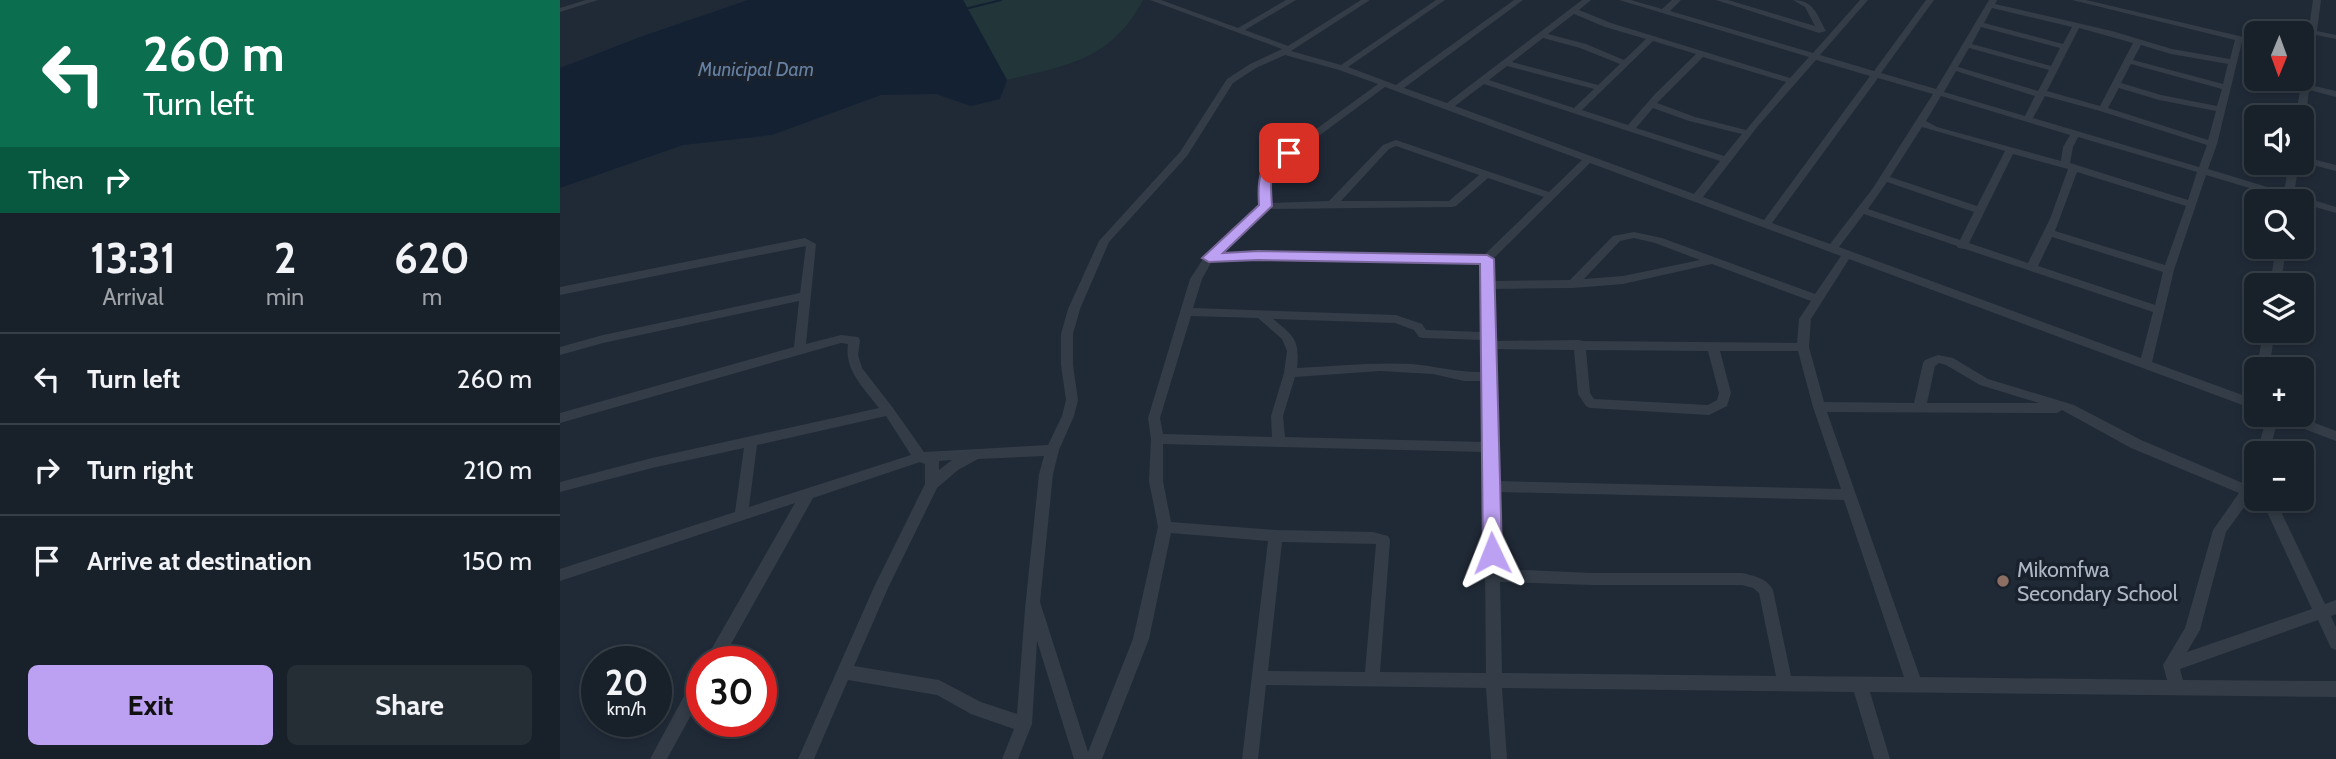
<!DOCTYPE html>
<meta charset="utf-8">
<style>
body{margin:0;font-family:Cabin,sans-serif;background:#252d35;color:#f1f3f6;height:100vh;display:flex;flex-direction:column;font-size:26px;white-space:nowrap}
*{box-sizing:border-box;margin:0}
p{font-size:23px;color:#9fa3a8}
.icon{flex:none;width:38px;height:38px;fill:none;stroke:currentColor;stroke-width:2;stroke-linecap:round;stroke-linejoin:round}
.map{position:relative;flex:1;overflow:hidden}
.details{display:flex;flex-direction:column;background:#182029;width:560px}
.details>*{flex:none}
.guide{background:#0b6e4f;color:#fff;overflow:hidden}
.needle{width:46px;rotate:181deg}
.buttons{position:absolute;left:1684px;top:21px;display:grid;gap:14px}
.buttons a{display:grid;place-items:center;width:70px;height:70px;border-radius:10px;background:#182029;box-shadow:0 4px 10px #0003,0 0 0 2px #363e46;font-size:35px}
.speed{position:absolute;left:21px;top:646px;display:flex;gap:14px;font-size:35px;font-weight:700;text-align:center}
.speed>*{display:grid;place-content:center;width:91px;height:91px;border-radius:50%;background:#182029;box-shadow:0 4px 10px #0003,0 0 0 2px #363e46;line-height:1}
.speed small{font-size:18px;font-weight:400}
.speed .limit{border:10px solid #d22;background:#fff;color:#111}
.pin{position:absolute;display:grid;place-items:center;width:60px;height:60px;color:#fff;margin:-30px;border-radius:14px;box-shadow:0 4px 10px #0006}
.me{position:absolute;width:77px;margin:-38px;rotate:358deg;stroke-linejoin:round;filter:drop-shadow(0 0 5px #0008)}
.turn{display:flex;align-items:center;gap:24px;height:147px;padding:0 28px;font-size:32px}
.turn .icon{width:91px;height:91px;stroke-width:2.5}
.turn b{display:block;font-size:49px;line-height:60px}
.then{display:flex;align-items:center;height:66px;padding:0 28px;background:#0003;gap:14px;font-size:26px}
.eta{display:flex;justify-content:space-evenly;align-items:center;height:119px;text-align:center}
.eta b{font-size:42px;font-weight:700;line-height:49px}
.cta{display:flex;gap:14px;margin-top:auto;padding:14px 28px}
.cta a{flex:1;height:80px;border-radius:10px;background:#bca0f2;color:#111;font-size:28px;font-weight:700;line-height:80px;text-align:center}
.cta a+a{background:#252d35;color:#f1f3f6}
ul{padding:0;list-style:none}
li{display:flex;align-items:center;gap:21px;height:91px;padding:0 28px;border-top:2px solid #363e46}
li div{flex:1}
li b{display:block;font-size:26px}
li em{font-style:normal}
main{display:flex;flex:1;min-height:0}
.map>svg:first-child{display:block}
.green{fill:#223538}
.water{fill:#142133}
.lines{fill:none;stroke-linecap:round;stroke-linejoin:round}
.stream{stroke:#142133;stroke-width:2}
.minor{fill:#333c47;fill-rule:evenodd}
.route{fill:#bca0f2;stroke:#7a689d;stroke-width:2}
.education-dot{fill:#8d6e63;stroke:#19212c;stroke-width:2.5}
.labels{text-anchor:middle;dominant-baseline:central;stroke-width:7;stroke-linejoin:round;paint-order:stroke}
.far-water-label{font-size:19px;font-style:italic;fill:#6781a3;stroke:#19212c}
.poi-label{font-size:21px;fill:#aeb6c4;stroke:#19212c;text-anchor:start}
</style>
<main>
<section class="details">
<div class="guide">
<div class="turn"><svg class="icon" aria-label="left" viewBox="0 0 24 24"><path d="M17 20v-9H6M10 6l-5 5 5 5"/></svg><div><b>260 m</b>Turn left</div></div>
<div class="then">Then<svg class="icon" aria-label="right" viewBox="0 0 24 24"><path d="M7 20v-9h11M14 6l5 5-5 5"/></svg></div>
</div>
<div class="eta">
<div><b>13:31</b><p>Arrival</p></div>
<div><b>2</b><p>min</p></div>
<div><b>620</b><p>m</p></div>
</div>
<ul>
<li><svg class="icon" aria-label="left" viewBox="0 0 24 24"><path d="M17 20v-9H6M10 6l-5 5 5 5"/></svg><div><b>Turn left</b></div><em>260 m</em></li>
<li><svg class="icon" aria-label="right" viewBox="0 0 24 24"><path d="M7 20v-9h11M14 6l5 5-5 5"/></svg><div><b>Turn right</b></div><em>210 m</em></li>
<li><svg class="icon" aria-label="arrive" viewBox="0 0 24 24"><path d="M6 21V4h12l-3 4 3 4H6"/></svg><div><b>Arrive at destination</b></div><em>150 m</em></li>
</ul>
<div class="cta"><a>Exit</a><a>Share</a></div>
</section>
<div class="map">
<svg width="1776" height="759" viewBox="0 0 1776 759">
<rect width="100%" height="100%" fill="#202a37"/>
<path class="green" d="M403,0H583C551,60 508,65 447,80Z"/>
<path class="water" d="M188,0H403L447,80L440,99L411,106L376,94L321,95L212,135L123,145L0,188V68L80,37Z"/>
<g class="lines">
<path class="stream" d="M405,9L441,0"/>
<path class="minor" d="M26,0H38L0,12V8Z
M590,0H601L678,28L726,0H736L685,30L728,46L801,0H810L731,51L781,65L876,0H885L788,67L836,85L954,0H963L844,88L887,103L1022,0H1031L1019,10L1051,23L1230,78L1249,57L1059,0H1071L1102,9L1112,0H1121L1110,11L1253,53L1300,0H1308L1260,55L1314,71L1366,0H1374L1321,73L1376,89L1429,0H1437L1435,4L1552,31L1612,49L1670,59L1675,40L1512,0H1526L1696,40V45L1682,42L1657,144L1648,169L1724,192L1729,163H1739L1734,194L1776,207V213L1741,203V201H1723V198L1646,175L1614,270L1592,362L1696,400V410L1289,259L1251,319L1249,347L1264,402L1354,403L1363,363L1365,360L1378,355L1393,358L1428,379L1514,405L1581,440L1685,484L1691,475L1696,474V491L1666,532L1640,630L1627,652L1752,609L1701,499H1715L1765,604L1776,600V614L1771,616L1776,627V650L1771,648L1758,620L1620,669L1623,680L1776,681V697L1310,692L1330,759H1314L1294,692L942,688L947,759H931L926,688L706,685L698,759H682L708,541L611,533L589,639L542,759H514L477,641L472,724L458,759H442L454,729L411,714L377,695L288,680L254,759H238L314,587L365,484V464L360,462L253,498L161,662H144L235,503L0,581V569L175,512L184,448L92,468L0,492V482L92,458L319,408C304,388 284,370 288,344L281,343L0,423V413L234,347L239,301L43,343L0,355V347L43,335L240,293L246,246L0,295V287L245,238L256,244L246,344L281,335L298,337L300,340L298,355L302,368L333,408L364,452L488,445L502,416L506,400L501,365V334L508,309L539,241L620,152L667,79L690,64L722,49ZM1432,8L1512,27L1503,44L1424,23ZM1014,14L1045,27L1086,39L1064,60L1026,44L988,34ZM1421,27L1500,48L1491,66L1412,44ZM1519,28L1573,43L1540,106L1487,91ZM983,38L1020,48L1060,64L1038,85L952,62ZM1093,41L1136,54L1095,94L1068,125L1022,110ZM1581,45L1611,54L1668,64L1663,84L1573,60ZM1409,48L1489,70L1478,91L1398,67ZM725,55L779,70L818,84L707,165L699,181L700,205L645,256L630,279L588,418L591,439L589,481L598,527L573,639L528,752L480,602L493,474L499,450L514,416L518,400L513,365V334L520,309L549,242L627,156L673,83L696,68ZM1143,57L1226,82L1186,130L1135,117L1097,103ZM1256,60L1310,76L1204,220L1143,197L1198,126ZM1571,64L1662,89L1657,106L1601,95L1561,83ZM947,66L1034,89L1014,108L929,80ZM1396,71L1475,96L1465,116L1384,92ZM1318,78L1373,94L1313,188L1270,244L1212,223ZM924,84L1160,161L1134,194L895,106ZM825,87L1022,160L989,192L836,140L823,145L769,201L710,203L709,181L714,169ZM1559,88L1599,100L1656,111L1648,140L1548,108ZM1381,96L1510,135L1503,147L1501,161L1377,127L1366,121ZM1485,96L1540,111L1647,145L1639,167L1473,118ZM1093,108L1129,121L1182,134L1164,156L1076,128ZM1362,127L1445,151L1417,206L1330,177ZM1518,137L1637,172L1628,200L1510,163L1513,147ZM836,146L919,175L889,201H781L829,149ZM1453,154L1508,169L1490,219L1468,263L1409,243ZM1030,163L1281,256L1255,294L1102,238L1074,232L1053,236L1010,280L933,281L932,260ZM1517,172L1626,206L1605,265L1495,231ZM928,178L984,197L924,255L698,252L660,254L708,209L892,207L896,206ZM1327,182L1414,212L1400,240L1308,209ZM1304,214L1397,246L1398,248L1405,249L1593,312L1581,358L1279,247ZM1492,237L1603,272L1595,305L1478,266ZM1074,238L1095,243L1140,260L1063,276L1024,279L1060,241ZM698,258L922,262V332L866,330L862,324L836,315L633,308L642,279L652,261ZM1152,264L1251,301L1239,319L1237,343L1023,341L1019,340L934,341L933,289L1013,288L1063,284ZM631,316L698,318L722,339L727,351L724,373L711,416L712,437L603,434L600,418ZM713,319L835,323L854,330L859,337L863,338L922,340L923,372C899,373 876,366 852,364C813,362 775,366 737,368C740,340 734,336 713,319ZM934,349L1014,350L1018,394L1026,406L1030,408L1149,415L1167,406L1171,393L1160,351H1238L1253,407L1281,489L937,481ZM1026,350L1148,351L1159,393L1157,400L1148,405L1034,399L1030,393ZM1379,363L1386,365L1420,385L1479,403H1367L1375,366ZM820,371L873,374L904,381H923L924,442L725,437L723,416L735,377ZM1502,410L1571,448L1679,493L1653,530L1625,628L1603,665L1607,680L1360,677L1267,412L1497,413ZM326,416L351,455L189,507L197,445ZM603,444L924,452L926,673L820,672L830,540L828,536L813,532L716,530L611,522L603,481ZM484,456L479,474L465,609L457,714L421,702L379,680L294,666L328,588L377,488L398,470L418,459ZM392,460L379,470V461ZM938,492L1284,500L1344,677L1231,676L1213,590C1207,578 1194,576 1182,573H1033L939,569ZM722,542L816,544L805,672L708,671ZM940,582L1033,585H1182L1193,588L1199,593L1216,676L942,673Z
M1156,0H1168L1255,26L1245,7L1233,0C1254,0 1257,15 1266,31L1259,33Z
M1753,0H1761L1757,31L1776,35V39L1756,35L1750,85L1776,91V97L1749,90L1746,117L1741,120V117H1736Z
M1741,156L1776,165V171L1741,162Z
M1716,247H1726L1721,285H1710Z
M1703,331H1715L1709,369H1697Z
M1707,415H1734L1776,431V441L1718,419L1709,453H1697Z
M142,672V695L107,759H90L136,674Z"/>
</g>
<path class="route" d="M729,150L735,153C711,179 709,166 712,206L663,253L698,251L927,255L934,259L942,553L939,558L932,561L926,558L923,553L920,264L698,260L649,262L642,258L699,205C697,177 699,160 729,150Z"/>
<circle class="education-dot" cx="1443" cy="581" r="7"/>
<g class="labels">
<g class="far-water-label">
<text x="196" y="69">Municipal Dam</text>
</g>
<g class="poi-label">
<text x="1457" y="569">Mikomfwa<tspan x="1457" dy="24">Secondary School</tspan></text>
</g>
</g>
</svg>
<div class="buttons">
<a><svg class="needle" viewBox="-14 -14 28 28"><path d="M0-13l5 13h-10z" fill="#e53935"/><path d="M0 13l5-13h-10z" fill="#9fa3a8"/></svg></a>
<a><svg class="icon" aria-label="sound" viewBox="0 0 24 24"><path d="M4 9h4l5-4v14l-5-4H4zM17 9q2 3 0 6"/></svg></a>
<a><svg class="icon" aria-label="search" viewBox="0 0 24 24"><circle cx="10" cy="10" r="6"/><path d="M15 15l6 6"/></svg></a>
<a><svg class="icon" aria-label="layers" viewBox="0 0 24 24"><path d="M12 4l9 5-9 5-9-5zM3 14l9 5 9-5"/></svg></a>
<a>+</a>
<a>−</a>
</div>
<div class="speed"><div>20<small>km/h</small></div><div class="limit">30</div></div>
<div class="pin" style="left:729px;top:153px;background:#d93025"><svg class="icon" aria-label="arrive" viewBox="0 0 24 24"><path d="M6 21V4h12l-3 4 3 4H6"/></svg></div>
<svg class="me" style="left:932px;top:553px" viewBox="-20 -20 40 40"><path d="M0-17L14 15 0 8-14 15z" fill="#bca0f2" stroke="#fff" stroke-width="4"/></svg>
</div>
</main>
